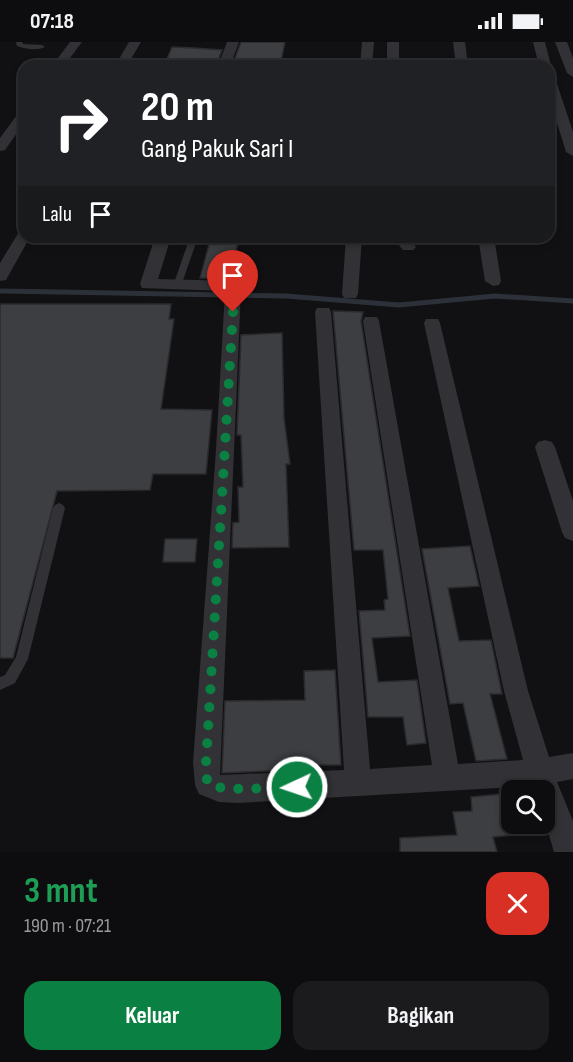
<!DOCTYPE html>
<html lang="id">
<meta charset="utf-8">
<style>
body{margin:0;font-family:"Sofia Sans Condensed",sans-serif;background:#1b1a1c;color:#f1f3f6;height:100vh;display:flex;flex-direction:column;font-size:22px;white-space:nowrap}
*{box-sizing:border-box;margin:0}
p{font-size:20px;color:#9a9b9e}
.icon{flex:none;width:33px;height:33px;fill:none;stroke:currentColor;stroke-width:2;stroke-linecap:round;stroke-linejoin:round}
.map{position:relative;height:810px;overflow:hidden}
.panel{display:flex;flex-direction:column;background:#0d0c0e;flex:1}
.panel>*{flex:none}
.guide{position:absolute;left:18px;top:18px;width:537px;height:183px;border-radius:18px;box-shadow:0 3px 9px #0003,0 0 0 2px #2d2c2e;background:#202124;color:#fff;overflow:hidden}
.buttons{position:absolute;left:501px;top:738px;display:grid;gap:12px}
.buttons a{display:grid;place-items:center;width:54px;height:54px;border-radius:12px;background:#0d0c0e;box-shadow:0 3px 9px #0003,0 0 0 2px #2d2c2e;font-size:30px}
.pin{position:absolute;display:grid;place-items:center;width:51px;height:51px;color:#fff;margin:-62px -26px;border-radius:50% 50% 50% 0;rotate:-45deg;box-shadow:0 0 6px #0007}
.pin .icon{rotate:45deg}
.me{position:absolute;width:66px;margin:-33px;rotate:267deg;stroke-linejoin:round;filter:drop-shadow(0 0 4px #0008)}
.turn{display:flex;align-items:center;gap:21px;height:126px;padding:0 24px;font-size:27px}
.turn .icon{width:78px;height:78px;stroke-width:2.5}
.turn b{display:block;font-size:42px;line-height:51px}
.then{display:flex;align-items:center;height:57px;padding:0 24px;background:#0003;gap:12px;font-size:22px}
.round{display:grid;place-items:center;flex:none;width:63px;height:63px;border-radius:18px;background:#1b1a1c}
.head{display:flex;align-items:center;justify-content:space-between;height:102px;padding:0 24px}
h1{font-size:36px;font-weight:700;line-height:45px;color:#1e9e55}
.action{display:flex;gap:12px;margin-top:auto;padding:12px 24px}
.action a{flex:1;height:69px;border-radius:18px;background:#0b8043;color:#fff;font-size:24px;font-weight:700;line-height:69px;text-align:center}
.action a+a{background:#1b1a1c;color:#f1f3f6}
.status{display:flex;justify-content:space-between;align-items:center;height:42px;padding:0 30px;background:#0d0c0e;direction:ltr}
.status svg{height:16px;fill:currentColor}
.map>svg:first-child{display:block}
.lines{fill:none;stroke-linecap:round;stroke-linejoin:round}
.stream{stroke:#2c3038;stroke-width:5}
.building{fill:#3d3e42;stroke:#2b2b2e;stroke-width:1.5}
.service{fill:#323236;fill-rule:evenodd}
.minor{fill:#323236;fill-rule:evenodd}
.route{stroke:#0b8043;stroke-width:10;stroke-dasharray:0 18}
</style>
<div class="status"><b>07:18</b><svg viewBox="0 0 49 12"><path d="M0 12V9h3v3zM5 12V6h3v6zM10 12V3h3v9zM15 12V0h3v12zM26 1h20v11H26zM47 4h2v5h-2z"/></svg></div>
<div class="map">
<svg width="573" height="810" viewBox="0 0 573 810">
<rect width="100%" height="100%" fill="#111012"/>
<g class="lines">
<path class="stream" d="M0,249L286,254L399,263L495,254L573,259"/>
</g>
<path class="building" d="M241,0H285L280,24H232Z
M172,5L194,6L222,8L216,24H164Z
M211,195H239L230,237L200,236Z
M0,262H171L169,277H174L161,367L212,368L206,432H153L150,448L57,449L13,616H0Z
M333,269L363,270L361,279L410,594L372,596L378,640L417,638L426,701L407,703L403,675H368L359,569L385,568L384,558L388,557L383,508H354Z
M282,291L284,376L290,422H286L289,505L232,506L233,481L239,480L238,445H243L241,393H237L241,293Z
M165,497H197L195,520H163Z
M470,504L479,544L448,546L459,599L491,598L502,652H490L507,717L476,719L463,661L450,662L422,507Z
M335,628L341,723H287V728L222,731L225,659L305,658L304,629Z
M512,751V793L493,795L497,810H400V796L457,793L453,770L472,769L471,755Z"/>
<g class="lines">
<path class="service" d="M16,0H22L23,2L42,3L45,5C38,9 25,7 17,4Z
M190,195H198L181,244L180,246H174L173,244Z
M59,461L63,463L65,466L28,617L15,641L0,648V635L5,633L16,615L53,466L55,463Z"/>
<path class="minor" d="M70,0H82L64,24H52Z
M129,0H141L127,24H115Z
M227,0H239L230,24H218Z
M362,0H374L372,24H360Z
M387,0H399V24H387Z
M453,0H465L468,24H456Z
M533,0H545L551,24L549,26V24H539Z
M555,0H567L573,16V35L567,31Z
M549,32L555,36L573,90V114L566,110L549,55Z
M24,68V81L5,108L0,109V96L20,69Z
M24,188V195H30L6,238L0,239V221L19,190Z
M155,195H171L158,237L232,239L238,240L241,247L220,733L344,728L315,270L317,266H329L331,270L370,727L432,723L363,279L365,275H377L379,279L458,722L523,718L504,649L424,281L426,277H438L440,281L528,649L549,715L573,711V737L557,740L573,779V810H554L544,776V748H534L532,744L238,761L219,760L199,752L195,743L193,721L216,408L225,249L142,246L140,242Z
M346,195H362L358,252L356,256H344L342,252Z
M392,195H408L416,205L413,208H403Z
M478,195H494L501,239L499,243L493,244L485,239Z
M545,398L552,400L555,405L573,459V499L565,496L562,490L535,405L538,400Z"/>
</g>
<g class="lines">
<path class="route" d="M233,270L206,721L207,739L212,745L243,747L297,745"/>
</g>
</svg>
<div class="buttons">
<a><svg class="icon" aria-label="search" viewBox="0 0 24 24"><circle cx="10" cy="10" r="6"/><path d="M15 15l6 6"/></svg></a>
</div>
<div class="pin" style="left:233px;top:270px;background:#d93025"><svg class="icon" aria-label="arrive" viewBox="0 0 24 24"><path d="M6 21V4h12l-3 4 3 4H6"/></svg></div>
<svg class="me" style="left:297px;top:745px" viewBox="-20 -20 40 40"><circle r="17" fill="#0b8043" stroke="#fff" stroke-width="3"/><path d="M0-11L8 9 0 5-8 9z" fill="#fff"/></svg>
<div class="guide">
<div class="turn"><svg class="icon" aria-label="right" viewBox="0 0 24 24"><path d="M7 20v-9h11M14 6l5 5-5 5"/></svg><div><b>20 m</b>Gang Pakuk Sari I</div></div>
<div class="then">Lalu<svg class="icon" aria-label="arrive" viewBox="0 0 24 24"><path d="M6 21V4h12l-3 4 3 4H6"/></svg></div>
</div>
</div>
<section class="panel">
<div class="head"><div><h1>3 mnt</h1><p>190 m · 07:21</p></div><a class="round" style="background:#d93025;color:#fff"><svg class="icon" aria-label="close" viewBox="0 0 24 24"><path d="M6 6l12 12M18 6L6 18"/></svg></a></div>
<div class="action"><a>Keluar</a><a>Bagikan</a></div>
</section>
